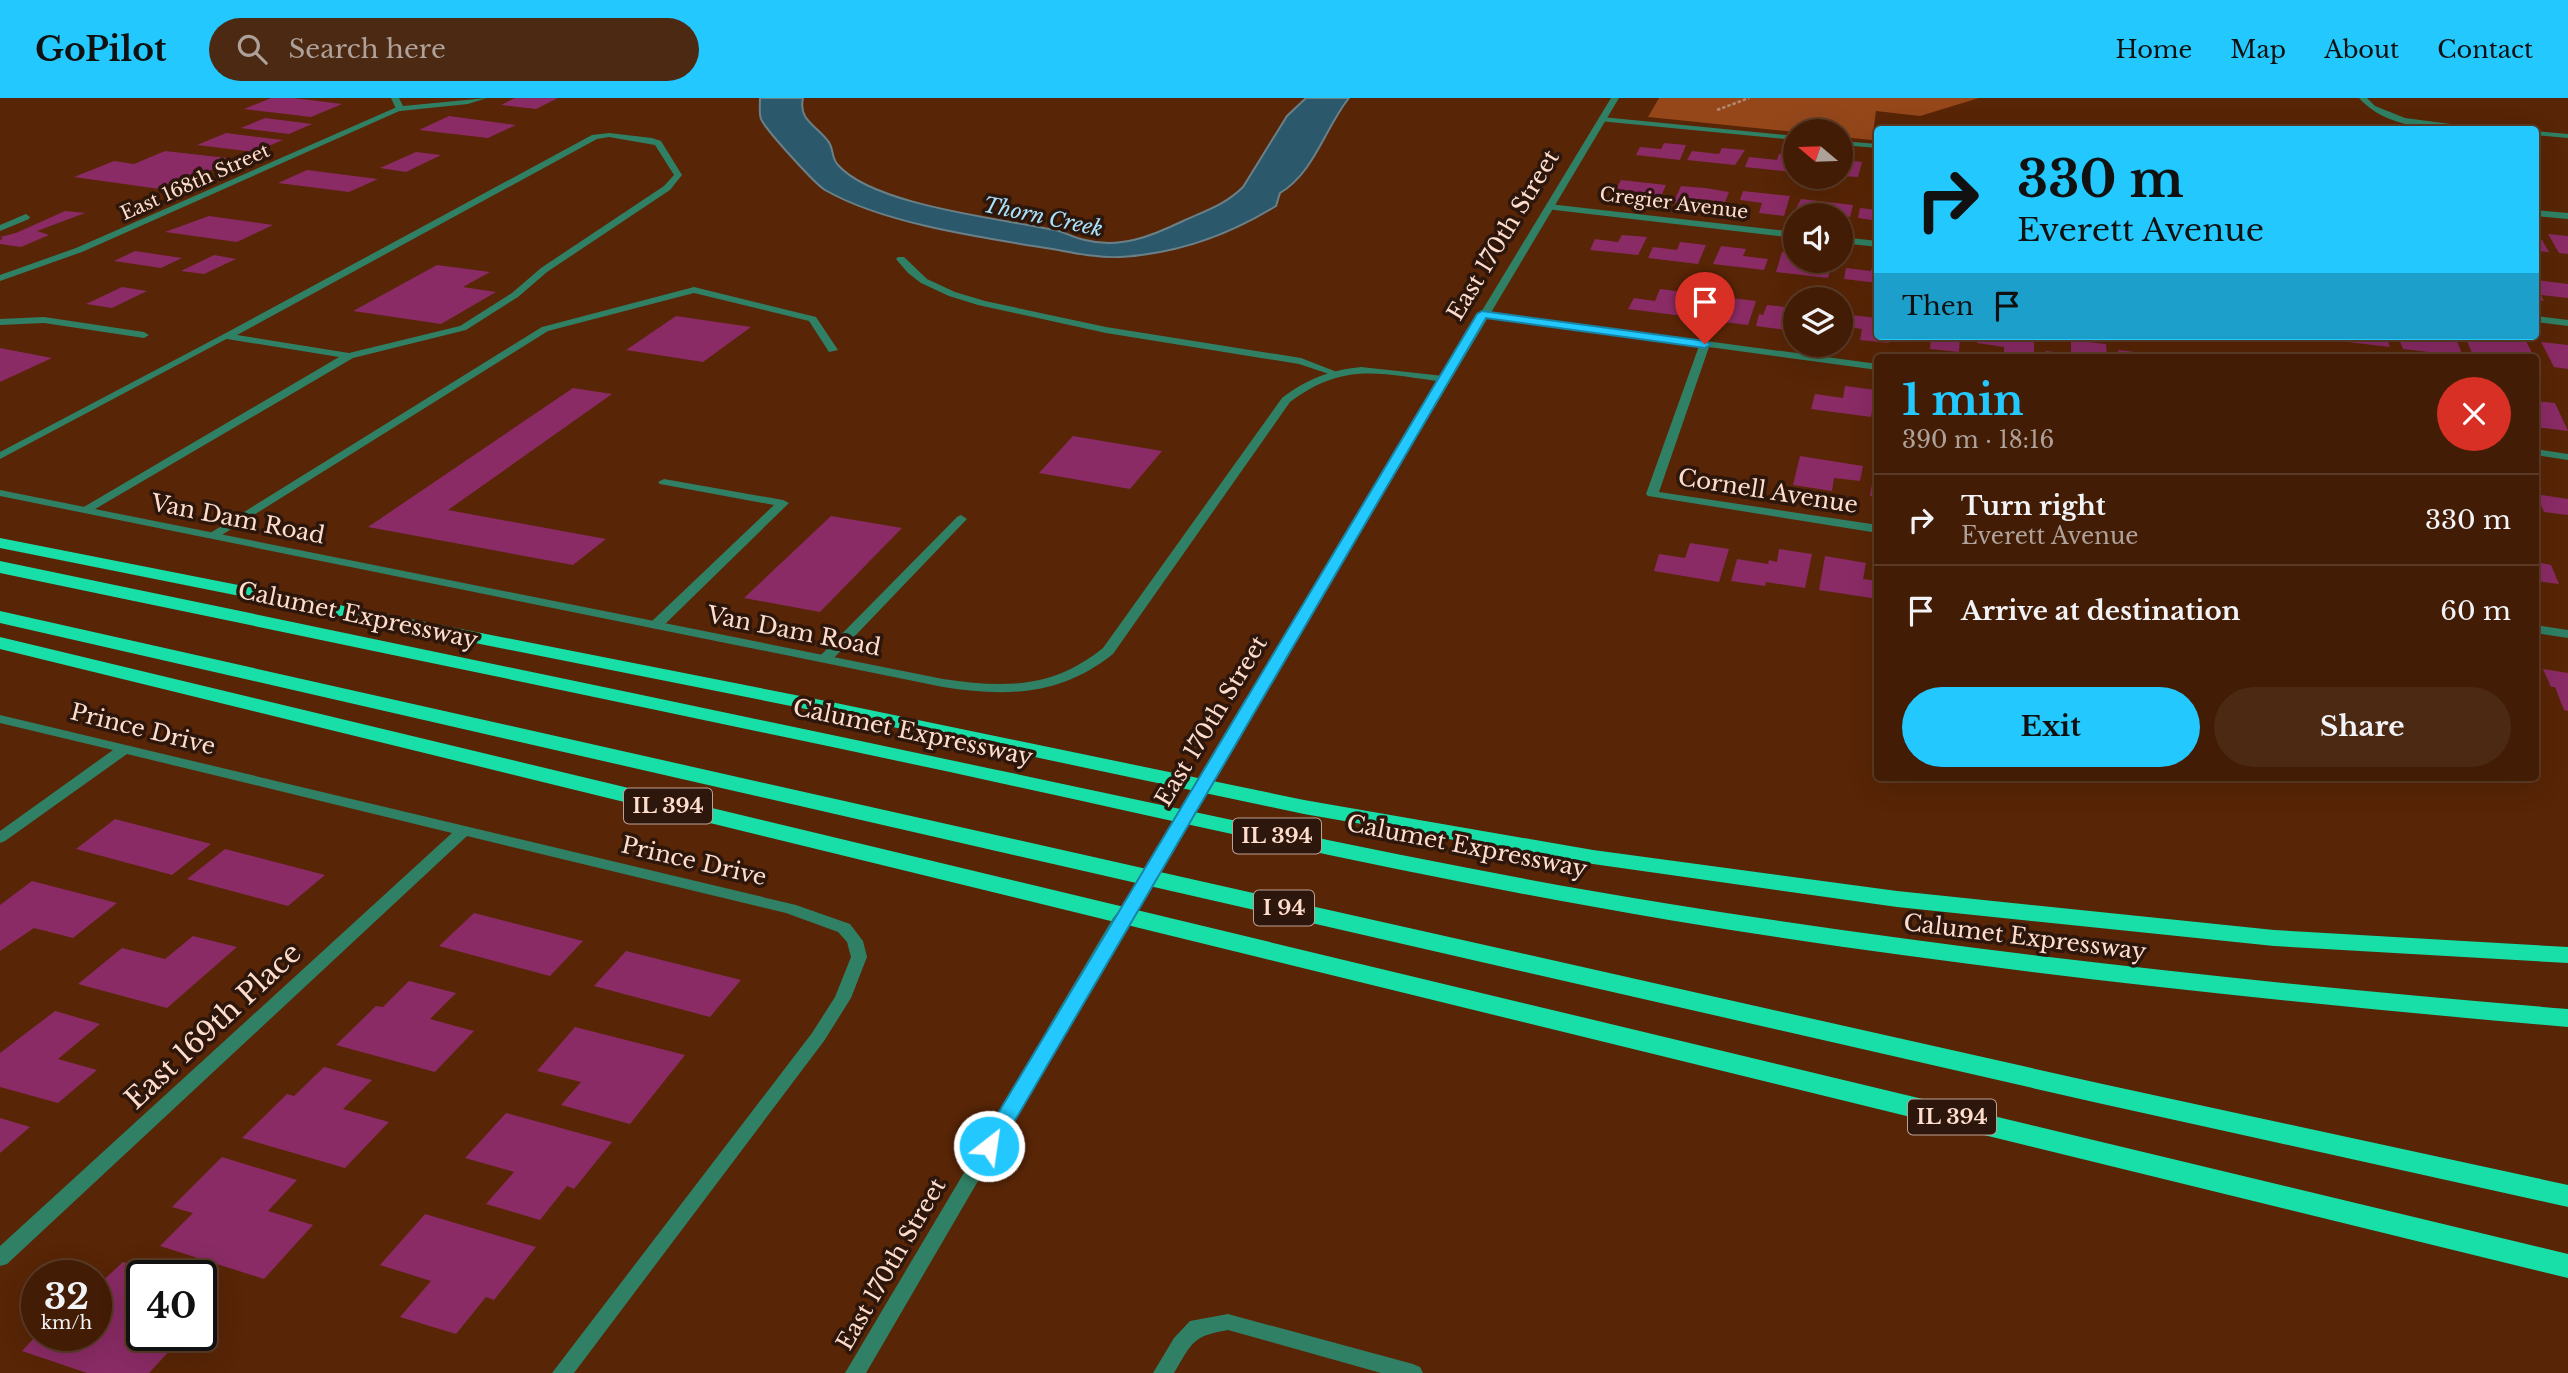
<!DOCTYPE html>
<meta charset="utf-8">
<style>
body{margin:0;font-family:"Libre Baskerville",serif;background:#4c2913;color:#f1f3f6;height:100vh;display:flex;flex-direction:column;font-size:26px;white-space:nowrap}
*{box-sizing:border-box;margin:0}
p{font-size:23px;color:#aea19a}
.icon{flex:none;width:38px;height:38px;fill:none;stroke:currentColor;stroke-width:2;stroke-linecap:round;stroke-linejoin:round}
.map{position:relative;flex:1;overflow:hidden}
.side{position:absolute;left:1874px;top:256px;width:665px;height:427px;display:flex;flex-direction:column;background:#421c04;border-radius:7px;box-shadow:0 7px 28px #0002,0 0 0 2px #5a3a26}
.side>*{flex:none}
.guide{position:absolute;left:1874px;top:28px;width:665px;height:214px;border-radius:7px;box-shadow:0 7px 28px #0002,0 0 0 2px #5a3a26;background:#23c9fe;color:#111;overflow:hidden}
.needle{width:46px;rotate:289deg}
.controls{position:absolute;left:1783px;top:21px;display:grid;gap:14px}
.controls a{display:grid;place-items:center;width:70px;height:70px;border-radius:50%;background:#421c04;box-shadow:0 7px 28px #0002,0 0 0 2px #5a3a26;font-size:35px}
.speed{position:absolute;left:21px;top:1162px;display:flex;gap:14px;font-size:35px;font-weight:700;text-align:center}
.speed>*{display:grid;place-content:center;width:91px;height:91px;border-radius:50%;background:#421c04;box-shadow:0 7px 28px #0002,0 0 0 2px #5a3a26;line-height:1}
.speed small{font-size:18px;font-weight:400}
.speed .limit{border:4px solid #111;border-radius:10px;background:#fff;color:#111}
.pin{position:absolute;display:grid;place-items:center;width:60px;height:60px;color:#fff;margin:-72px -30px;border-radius:50% 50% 50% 0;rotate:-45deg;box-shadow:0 0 7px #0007}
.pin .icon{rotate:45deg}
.me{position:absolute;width:77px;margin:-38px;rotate:30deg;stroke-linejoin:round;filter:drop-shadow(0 0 5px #0008)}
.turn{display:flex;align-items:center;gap:24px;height:147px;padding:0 28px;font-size:32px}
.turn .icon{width:91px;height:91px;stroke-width:2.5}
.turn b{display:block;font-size:49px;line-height:60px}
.then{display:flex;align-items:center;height:66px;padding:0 28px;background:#0003;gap:14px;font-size:26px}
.round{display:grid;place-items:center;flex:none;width:74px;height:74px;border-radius:37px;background:#4c2913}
.overview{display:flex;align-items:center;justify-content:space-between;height:119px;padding:0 28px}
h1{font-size:42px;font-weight:800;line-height:52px;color:#23c9fe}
.cta{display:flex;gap:14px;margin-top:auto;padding:14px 28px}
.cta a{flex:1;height:80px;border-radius:42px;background:#23c9fe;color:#111;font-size:28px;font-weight:800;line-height:80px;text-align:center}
.cta a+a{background:#4c2913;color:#f1f3f6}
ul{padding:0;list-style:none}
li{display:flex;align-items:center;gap:21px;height:91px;padding:0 28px;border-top:2px solid #5a3a26}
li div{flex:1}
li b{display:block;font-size:26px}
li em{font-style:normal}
header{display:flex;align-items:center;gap:42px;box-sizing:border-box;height:98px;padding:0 35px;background:#23c9fe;color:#111}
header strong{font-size:33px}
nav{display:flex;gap:38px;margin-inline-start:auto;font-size:24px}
.search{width:490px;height:63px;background:#4c2913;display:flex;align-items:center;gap:18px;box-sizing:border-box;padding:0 24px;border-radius:38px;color:#aea19a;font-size:26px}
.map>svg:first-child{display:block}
.green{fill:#95471a}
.water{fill:#2b586a;stroke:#6a8088;stroke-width:2}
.building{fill:#8a2b65}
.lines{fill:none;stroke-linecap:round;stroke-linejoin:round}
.path{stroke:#b18871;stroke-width:2.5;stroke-dasharray:3.5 2;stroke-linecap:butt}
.service{fill:#2f8064;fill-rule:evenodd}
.minor{fill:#2f8064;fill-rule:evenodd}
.tertiary{fill:#2f8064;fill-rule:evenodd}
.motorway{fill:#18dfa8;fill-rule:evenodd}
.tertiary-bridge-far1{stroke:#2f8064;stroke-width:14}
.tertiary-bridge{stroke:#2f8064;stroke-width:18}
.route{fill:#23c9fe;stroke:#1783a5;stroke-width:2}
.labels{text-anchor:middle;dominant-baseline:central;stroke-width:7;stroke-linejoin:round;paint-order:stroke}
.far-street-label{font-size:19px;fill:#feddcd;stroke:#2d160b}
.far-water-label{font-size:21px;font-style:italic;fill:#a8e3fd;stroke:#2d160b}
.shield{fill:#2d160b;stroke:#bfa193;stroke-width:2}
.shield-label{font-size:21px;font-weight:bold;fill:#feddcd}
.street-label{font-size:23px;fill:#feddcd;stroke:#2d160b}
.near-street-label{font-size:28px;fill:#feddcd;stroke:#2d160b}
</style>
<header>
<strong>GoPilot</strong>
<div class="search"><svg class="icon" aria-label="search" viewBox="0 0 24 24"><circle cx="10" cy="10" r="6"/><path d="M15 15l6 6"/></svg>Search here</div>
<nav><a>Home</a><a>Map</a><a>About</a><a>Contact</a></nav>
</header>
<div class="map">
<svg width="2568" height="1275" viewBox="0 0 2568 1275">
<rect width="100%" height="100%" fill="#582506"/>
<path class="green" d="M1659,0H1979L1920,18L1876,13L1872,42L1841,39V33L1795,34L1648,19Z"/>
<path class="water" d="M760,0H803C798,22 816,27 828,43C834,50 831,60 838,67C874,108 1005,121 1059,133C1068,136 1076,140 1085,142C1120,151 1152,138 1183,123C1205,113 1225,107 1243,89L1287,18L1306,0H1349C1325,30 1314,75 1280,95L1276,108C1229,137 1176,156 1120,159C1097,160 1075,155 1052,151C984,140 884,126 825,92C815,86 765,31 761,21C759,16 760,6 760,0Z"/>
<path class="building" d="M271,0H294L342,6L311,19L244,11Z
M515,0H558L536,11L501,7Z
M449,18L516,27L488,40L419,32Z
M265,20L312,26L289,36L241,30Z
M226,35L283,42L254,54L197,47Z
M1664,45L1686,47L1680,62L1636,57L1640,49L1661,51Z
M1722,50L1745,52L1735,67L1687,62L1692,53L1719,56Z
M165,53L236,61L167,92L74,79L114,63L134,66Z
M416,54L441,57L406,74L380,70Z
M1779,56L1796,58L1793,74L1745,69L1749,59L1777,62Z
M1841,62L1862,64L1858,79L1841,78Z
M307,72L378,81L349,94L278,85Z
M1621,82L1666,87L1659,103L1635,100L1638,94L1616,91Z
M1681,88L1705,90L1729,94L1725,104L1700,101L1698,108L1673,105Z
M1743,93L1790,98L1784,118L1759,115L1762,105L1740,102Z
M1801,101L1853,107L1850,119L1820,116L1792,118Z
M1860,110L1878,112V123L1858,120Z
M65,113L85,115L37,133L49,137L21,149L0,146V142L3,140L0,139L16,135Z
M209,118L273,127L237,144L165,134Z
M2548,136L2568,138V156L2559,155Z
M1622,137L1647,139L1638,157L1590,152L1595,141L1618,144Z
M2536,142H2542L2549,154L2536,153Z
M1680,144L1706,147L1698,166L1648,160L1653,149L1677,152Z
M1721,148L1746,151L1743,158L1768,161L1764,172L1713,166Z
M135,153L182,160L161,170L114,163Z
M1782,154L1796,155V163H1807L1806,166L1831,169L1828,180L1776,174Z
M214,157L236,161L204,176L181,173Z
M1873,165L1878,166V185L1844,181L1846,170L1871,173Z
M437,167L490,174L463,189L496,194L441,226L353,213Z
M2536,182L2568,186V200L2541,197L2544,203L2536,202Z
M122,189L147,193L112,210L86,206Z
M1660,191L1692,195L1683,218L1628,211L1634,200L1655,203Z
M1723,199L1756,203L1748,227L1692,220L1697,208L1718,211Z
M1767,207L1796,210V226L1787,225L1785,232L1756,228L1759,216L1763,217Z
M1841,216L1878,220V238H1890L1889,245L1860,242L1862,231L1841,228Z
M676,218L751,229L703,264L626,252Z
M1931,238H1960L1959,254L1930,251Z
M1977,238L2034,239V259H2004V249L1977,245Z
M2329,238H2386L2390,249L2330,242Z
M2398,238L2426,241L2425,238H2455L2463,258L2403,251Z
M2494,238L2525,241L2534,259L2472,255L2466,241L2497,244Z
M2071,242L2106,246L2107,259H2046V253L2071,256Z
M2541,244L2568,247V271L2554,269Z
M0,250L52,260L0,284Z
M2118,252L2160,257V259H2119Z
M1845,288L1876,292L1871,319L1811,311L1815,296L1843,300Z
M573,290L612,296L448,412L606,441L573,467L368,429Z
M2536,303L2555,305L2568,333L2536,329Z
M1073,338L1162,353L1130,391L1039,375Z
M1800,358L1863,368L1860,383L1834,380L1832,393L1793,387Z
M1875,369H1878V399L1870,398Z
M2536,396L2568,401V417L2544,414Z
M831,418L902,430L820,514L744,500Z
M1690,445L1729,451L1719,484L1654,473L1659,456L1685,460Z
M1779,451L1812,456L1805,490L1766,484L1765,488L1731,483L1737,461L1768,466L1769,462L1777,464Z
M1825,458L1866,465L1863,481L1878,483V501L1819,492Z
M2536,464L2551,467L2559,486L2536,483Z
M2543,571L2568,575V613L2564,612L2555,589H2551Z
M115,721L211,746L172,777L76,751Z
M225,751L325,777L288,808L187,781Z
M32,783L117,805L73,840L34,830L0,853V807Z
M474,815L583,843L550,878L439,848Z
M193,838L237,849L167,910L78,886L122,850L165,861Z
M626,853L741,882L710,919L594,888Z
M409,883L456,895L430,921L474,933L435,974L336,947L376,908L383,909Z
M55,913L100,926L58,961L97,972L58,1005L0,989V955Z
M575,929L685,957L630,1026L561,1007L581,984L537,973Z
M324,969L372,982L343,1011L389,1024L345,1070L242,1040L287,996L294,998Z
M506,1015L612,1044L574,1091L567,1088L540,1122L486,1106L514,1074L465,1060Z
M0,1020L30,1029L0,1055Z
M222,1059L297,1082L268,1113L313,1127L264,1181L160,1148L193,1115L172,1109Z
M425,1116L536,1149L494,1202L486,1199L456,1236L400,1219L431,1183L380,1167Z
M123,1164L164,1177L142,1178V1213L139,1216L142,1217V1237H184L149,1275H87L22,1253L37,1237H96V1189Z"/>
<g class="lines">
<path class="path" d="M1717,12L1749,0"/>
<path class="service" d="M391,0H399L403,8L487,0L468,6L400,13L396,11Z
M609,35L652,40L661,43L682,77L670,92L547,174L518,199L466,232L353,260L90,414H82V410L339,259L227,241L222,238L224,236L592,37ZM609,39L655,47L674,77L664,88L541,170L512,195L460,228L349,255L237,237L597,41Z
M26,116L30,119L29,121L0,133V127Z
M898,159H904L927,181L955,194L985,203L1106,229L1301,260L1337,274L1332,277L1299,266L1106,235L978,207L949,198L921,185L908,175L896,161Z
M694,189L816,219L838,252L829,254L809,223L694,195L548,233L217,440L213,441L207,437L542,229Z
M44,219L144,234L149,237L144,240L44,225L0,227V221Z
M664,381L783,402L789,405L661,530L656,531L650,527L651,524L774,407L660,386L658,384Z
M961,417L967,421L965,423L830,564H820L818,561L820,558L957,419Z"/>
<path class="minor" d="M2359,0H2367L2375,8L2405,20L2496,32C2452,32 2391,36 2359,0Z
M397,9L404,11L82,154L0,183V177L76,150Z
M1602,19L1796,38V42L1599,23V19Z
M2536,33L2568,36V40L2536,37Z
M1841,43L1878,46V50L1841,47Z
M1549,106L1796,134V140L1546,111V107Z
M2536,112L2568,115V121L2536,118Z
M1841,139L1878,143V149L1841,145Z
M1482,213L1878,266V272L1709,249L1659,394L1878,427V435L1648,398L1646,396L1699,248L1479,218L1477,216Z
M2536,218L2568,222V228L2536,224Z
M224,236L232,238L0,361V354Z
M1361,269L1444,278L1449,281L1444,284C1381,276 1345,263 1290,304L1113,556C1060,598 1007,599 943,589L0,398V392L943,581C1005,590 1052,591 1103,550L1282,300C1307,281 1330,272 1361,269Z
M2536,351L2568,356V362L2536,357Z
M2536,527L2568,532V540L2536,535Z
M0,617L796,807L850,826L863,843L867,859L851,900L824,943L574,1275H552L812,935L835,899L851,859L847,844L838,834L786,815L467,738L7,1166L0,1168V1148L452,735L127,656L5,743L0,745V733L113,652L0,625Z
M1228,1216L1413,1266L1420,1269L1423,1275H1381L1228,1232C1192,1238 1192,1245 1174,1275H1153L1174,1240L1190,1223Z"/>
<path class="tertiary" d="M1611,0H1619L1258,605L1251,609L1246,608L1244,605Z
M1056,928L1062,930L1065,934L866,1275H845L1050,930Z"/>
<path class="motorway" d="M0,440L836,605L1304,702L1593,752L1897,793L2274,832L2568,849V865L2274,848L1897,809L1593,766L1304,716L836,617L0,450Z
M0,463C317,529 633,595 950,662C1189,712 1428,767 1670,806C1967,854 2268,886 2568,911V929C2267,903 1967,871 1669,822C1428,782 1189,726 950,674C634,607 317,541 0,475Z
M0,513L2098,985L2568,1087V1109L2098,1005L0,525Z
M0,539L2568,1156V1180L0,551Z"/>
<path class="tertiary-bridge-far1" d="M1120,826L1251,605"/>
<path class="tertiary-bridge" d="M1056,934L1121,824"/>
</g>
<path class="route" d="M1482,213L1705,243L1711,246L1705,250L1486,220L997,1053L989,1056L982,1053L979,1048L982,1042L1477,216Z"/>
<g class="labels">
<g class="far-street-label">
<text transform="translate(195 84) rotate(-24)">East 168th Street</text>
<text transform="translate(1674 105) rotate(7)">Cregier Avenue</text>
</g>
<g class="far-water-label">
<text transform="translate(1043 119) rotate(12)">Thorn Creek</text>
</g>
<g class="shield">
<rect x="624" y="690.5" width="88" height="35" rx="5"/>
<rect x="1233" y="720.5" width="88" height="35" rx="5"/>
<rect x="1254" y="792.5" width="60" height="35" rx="5"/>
<rect x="1908" y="1001.5" width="88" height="35" rx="5"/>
</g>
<g class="shield-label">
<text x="668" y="708">IL 394</text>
<text x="1277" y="738">IL 394</text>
<text x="1284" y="810">I 94</text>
<text x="1952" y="1019">IL 394</text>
</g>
<g class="street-label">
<text transform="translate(1503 137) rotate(-59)">East 170th Street</text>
<text transform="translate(1768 393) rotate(9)">Cornell Avenue</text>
<text transform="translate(238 421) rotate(11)">Van Dam Road</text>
<text transform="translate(358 517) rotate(12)">Calumet Expressway</text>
<text transform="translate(794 533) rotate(11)">Van Dam Road</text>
<text transform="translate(1211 623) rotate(-59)">East 170th Street</text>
<text transform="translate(143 631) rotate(14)">Prince Drive</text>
<text transform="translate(913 634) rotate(12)">Calumet Expressway</text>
<text transform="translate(1467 748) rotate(11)">Calumet Expressway</text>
<text transform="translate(694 763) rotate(13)">Prince Drive</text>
<text transform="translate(2025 839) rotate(7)">Calumet Expressway</text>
<text transform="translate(891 1166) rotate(-60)">East 170th Street</text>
</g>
<g class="near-street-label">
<text transform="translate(213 928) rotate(-43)">East 169th Place</text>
</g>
</g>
</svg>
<div class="controls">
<a><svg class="needle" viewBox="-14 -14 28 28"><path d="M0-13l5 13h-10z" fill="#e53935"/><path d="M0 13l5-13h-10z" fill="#aea19a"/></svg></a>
<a><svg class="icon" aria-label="sound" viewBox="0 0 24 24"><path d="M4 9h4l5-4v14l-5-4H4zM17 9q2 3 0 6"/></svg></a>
<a><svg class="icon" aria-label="layers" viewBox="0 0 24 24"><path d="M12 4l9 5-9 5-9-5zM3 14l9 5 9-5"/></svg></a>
</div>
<div class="speed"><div>32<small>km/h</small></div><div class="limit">40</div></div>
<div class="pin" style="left:1705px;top:246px;background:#d93025"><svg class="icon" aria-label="arrive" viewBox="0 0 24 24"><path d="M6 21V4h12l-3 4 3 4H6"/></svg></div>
<svg class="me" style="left:989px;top:1048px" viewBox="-20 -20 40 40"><circle r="17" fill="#23c9fe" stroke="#fff" stroke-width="3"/><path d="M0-11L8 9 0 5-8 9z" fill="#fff"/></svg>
<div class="guide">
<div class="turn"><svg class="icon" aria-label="right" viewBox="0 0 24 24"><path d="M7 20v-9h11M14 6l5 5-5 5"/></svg><div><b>330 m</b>Everett Avenue</div></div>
<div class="then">Then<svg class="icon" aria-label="arrive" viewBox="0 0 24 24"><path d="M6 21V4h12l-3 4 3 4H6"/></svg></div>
</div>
<section class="side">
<div class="overview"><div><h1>1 min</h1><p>390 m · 18:16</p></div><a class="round" style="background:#d93025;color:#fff"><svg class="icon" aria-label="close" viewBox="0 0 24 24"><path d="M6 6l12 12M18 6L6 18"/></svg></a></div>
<ul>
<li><svg class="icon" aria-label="right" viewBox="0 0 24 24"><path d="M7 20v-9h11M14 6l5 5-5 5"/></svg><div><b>Turn right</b><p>Everett Avenue</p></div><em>330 m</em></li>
<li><svg class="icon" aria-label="arrive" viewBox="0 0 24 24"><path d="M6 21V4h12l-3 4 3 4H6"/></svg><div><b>Arrive at destination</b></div><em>60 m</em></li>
</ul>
<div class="cta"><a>Exit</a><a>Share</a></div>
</section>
</div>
